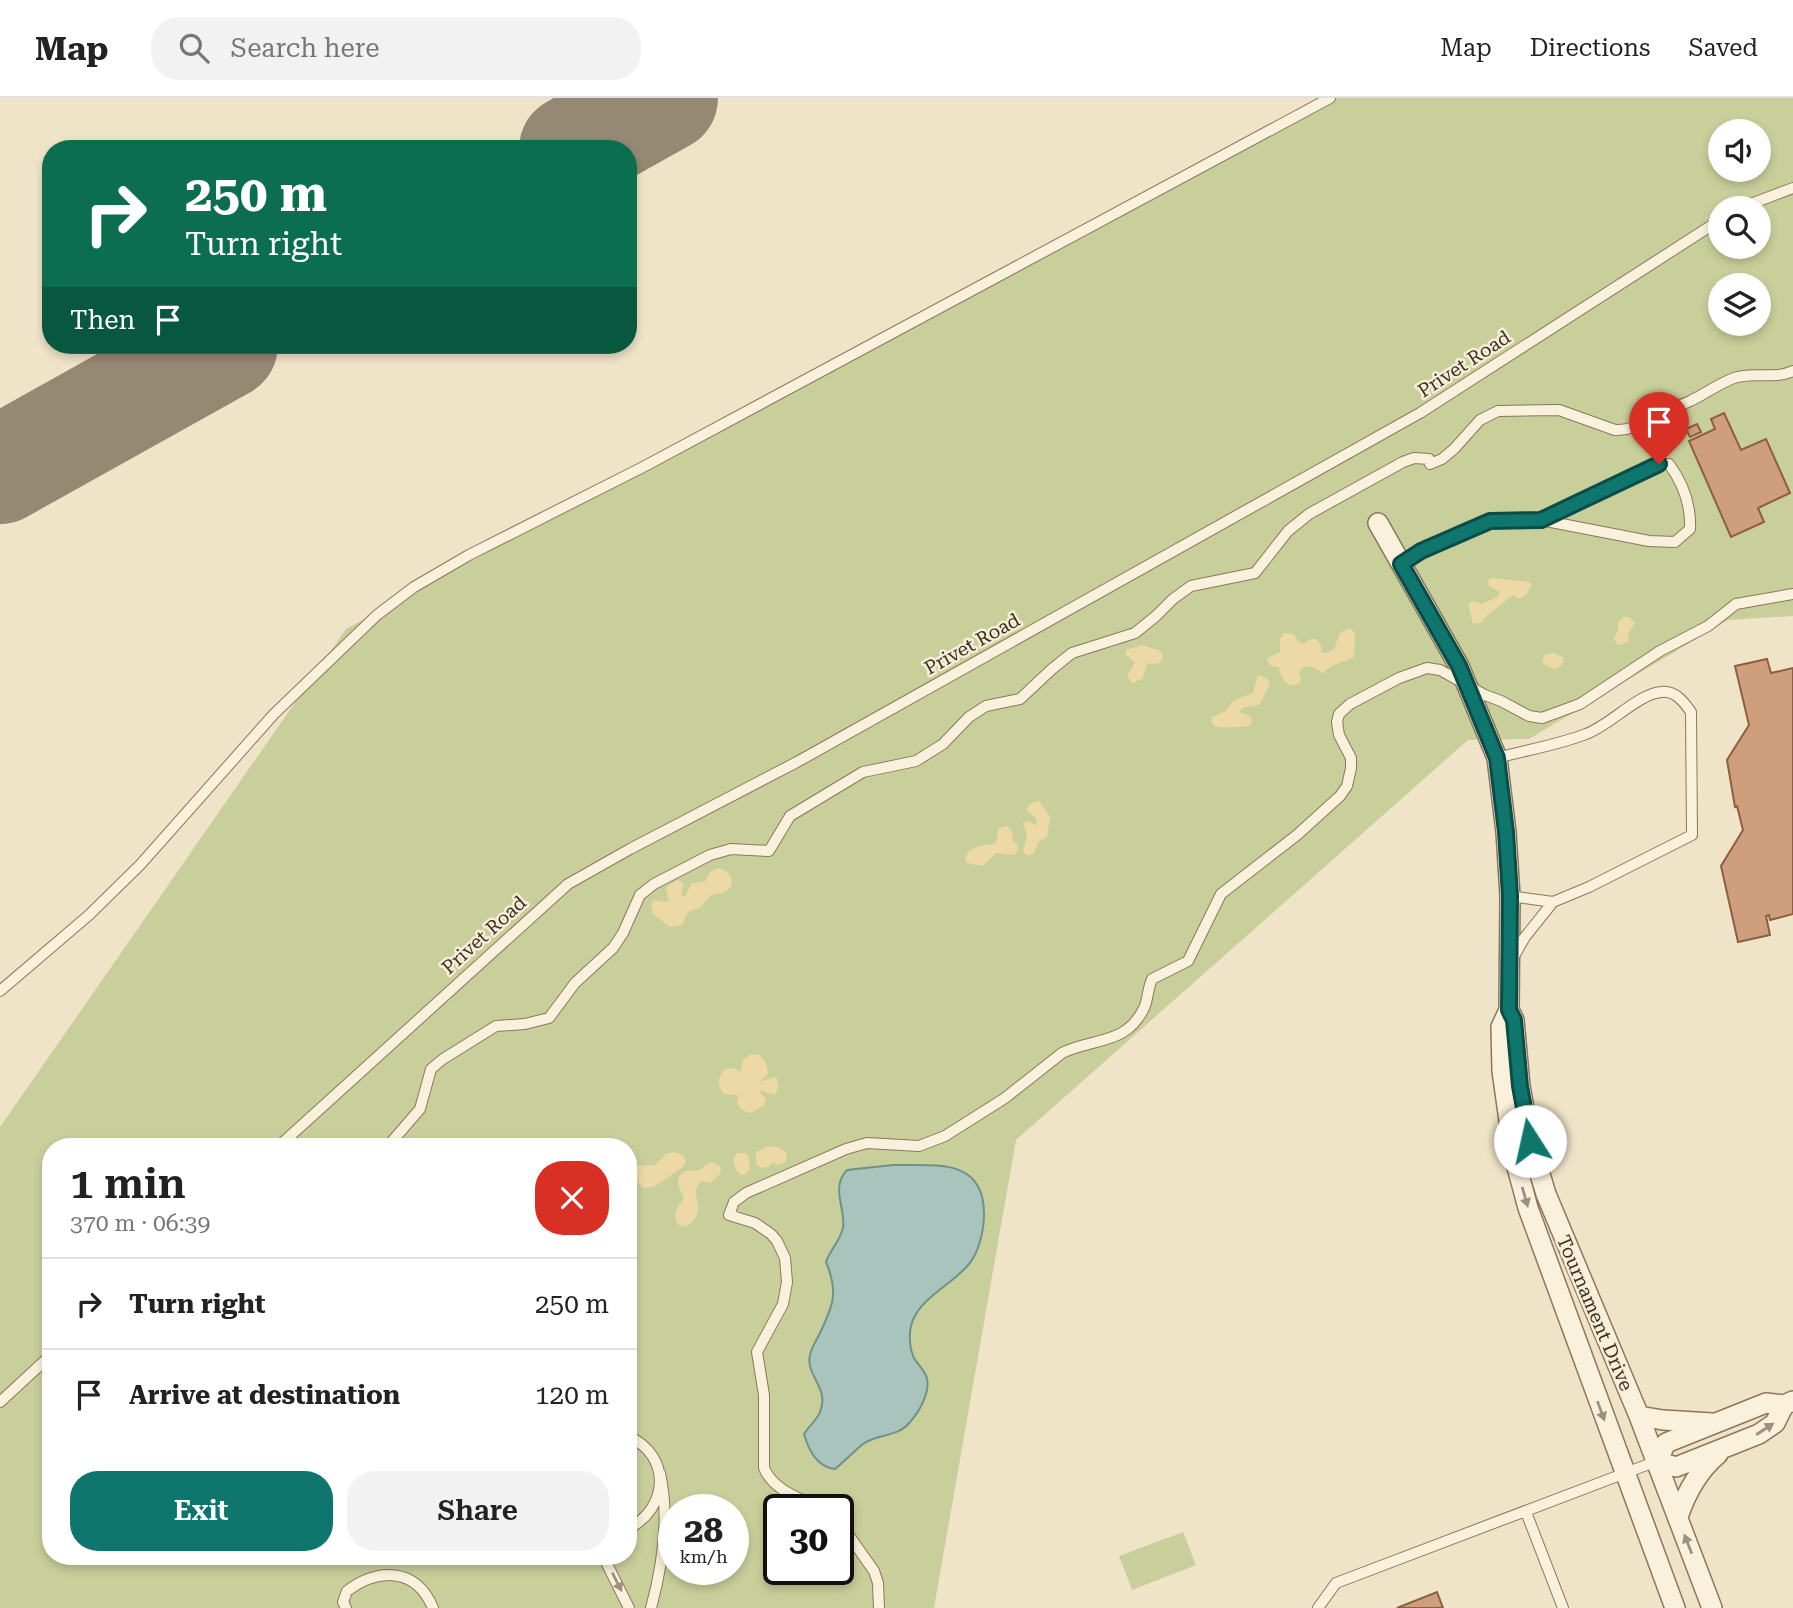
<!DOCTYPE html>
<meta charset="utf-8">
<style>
body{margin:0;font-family:"Roboto Serif",serif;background:#f2f2f2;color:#222;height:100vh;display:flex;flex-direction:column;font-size:26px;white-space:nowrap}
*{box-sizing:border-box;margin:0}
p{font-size:23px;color:#767676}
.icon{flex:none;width:38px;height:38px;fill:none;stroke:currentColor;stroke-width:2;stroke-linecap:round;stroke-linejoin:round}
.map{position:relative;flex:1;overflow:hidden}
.sheet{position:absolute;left:42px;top:1040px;width:595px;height:427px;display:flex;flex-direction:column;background:#fff;border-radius:28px;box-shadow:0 4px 10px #0003}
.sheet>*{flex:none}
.top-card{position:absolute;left:42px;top:42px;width:595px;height:214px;border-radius:28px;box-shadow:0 4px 10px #0003;background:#0b6e4f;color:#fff;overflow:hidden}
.fabs{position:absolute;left:1708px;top:21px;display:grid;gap:14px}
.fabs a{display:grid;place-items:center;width:63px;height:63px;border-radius:50%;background:#fff;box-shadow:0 4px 10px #0003;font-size:35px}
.speed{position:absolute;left:658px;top:1396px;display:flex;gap:14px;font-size:35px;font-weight:700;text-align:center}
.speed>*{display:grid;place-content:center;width:91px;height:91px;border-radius:50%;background:#fff;box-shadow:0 4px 10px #0003;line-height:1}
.speed small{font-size:18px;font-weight:400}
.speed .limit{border:4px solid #111;border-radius:10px;background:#fff;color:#111}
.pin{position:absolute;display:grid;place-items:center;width:60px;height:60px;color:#fff;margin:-72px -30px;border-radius:50% 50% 50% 0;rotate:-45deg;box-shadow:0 0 7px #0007}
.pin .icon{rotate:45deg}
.me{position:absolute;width:77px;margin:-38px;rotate:350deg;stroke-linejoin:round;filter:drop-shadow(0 0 5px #0008)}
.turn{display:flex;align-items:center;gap:24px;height:147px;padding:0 28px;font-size:32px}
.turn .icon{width:91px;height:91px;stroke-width:2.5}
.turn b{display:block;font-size:49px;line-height:60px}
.then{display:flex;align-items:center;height:66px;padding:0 28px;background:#0003;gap:14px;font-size:26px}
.round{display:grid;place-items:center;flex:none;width:74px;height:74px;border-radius:28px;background:#f2f2f2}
.summary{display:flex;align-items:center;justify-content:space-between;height:119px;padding:0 28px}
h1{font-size:42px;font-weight:600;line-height:52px}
.action{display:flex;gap:14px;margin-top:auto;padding:14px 28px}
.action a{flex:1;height:80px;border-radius:28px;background:#0f766e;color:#fff;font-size:28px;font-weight:600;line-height:80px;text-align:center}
.action a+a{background:#f2f2f2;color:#222}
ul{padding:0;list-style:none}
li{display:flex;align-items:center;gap:21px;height:91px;padding:0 28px;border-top:2px solid #e0e0e0}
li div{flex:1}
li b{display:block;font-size:26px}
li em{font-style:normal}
header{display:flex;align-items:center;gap:42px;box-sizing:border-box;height:98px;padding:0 35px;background:#fff;border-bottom:2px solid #e0e0e0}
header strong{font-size:33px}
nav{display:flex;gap:38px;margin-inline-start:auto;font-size:24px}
.search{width:490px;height:63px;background:#f2f2f2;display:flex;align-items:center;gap:18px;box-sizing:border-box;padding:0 24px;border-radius:28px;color:#767676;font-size:26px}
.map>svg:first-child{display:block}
.green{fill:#c9cf9b;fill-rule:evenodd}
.sand{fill:#ecd9a5}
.water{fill:#a9c4bc;stroke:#6f938a;stroke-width:2}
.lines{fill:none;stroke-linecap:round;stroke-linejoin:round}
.runway{stroke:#968974;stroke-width:108}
.building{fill:#cf9f7d;stroke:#8d5f41;stroke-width:2}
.lane-casing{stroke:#8d765c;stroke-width:12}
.street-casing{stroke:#8d765c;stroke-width:22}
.lane{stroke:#faf1dc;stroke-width:10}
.street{stroke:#faf1dc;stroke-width:19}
.oneway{fill:#9c907e}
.route-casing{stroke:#0a4d48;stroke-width:18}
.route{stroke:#0f766e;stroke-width:12}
.labels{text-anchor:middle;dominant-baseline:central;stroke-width:5;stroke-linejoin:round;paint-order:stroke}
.street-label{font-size:19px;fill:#3d2e20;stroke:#f7eed8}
</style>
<header>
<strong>Map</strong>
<div class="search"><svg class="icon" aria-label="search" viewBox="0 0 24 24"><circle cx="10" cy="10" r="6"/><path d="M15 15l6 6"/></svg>Search here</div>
<nav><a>Map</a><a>Directions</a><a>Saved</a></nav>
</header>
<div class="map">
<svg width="1793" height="1510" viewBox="0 0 1793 1510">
<rect width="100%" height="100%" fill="#f0e4c8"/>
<path class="green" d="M1323,0H1793V518L1728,522L1529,641L1468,642L1016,1042L934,1510H0V1029L346,531ZM1720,33H1759V72H1720ZM1720,110H1759V149H1720ZM1720,187H1759V226H1720ZM51,1048H628V1458H51ZM674,1412H733V1472H674ZM779,1412H838V1472H779Z
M1183,1434L1196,1467L1132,1492L1119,1458Z"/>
<path class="sand" d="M1491,480L1530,484L1531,487L1527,496L1519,501L1513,497L1485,519L1482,524L1473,526L1468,506L1472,503L1482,506L1497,499L1500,494L1489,488L1488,483Z
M1623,519H1629L1635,525L1628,536L1629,543L1621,547L1617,546L1614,541L1618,533V524Z
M1350,530L1355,535L1354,559L1332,568L1323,575L1311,568L1304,569L1299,574L1301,583C1290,594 1280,581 1279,569L1271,568L1267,563L1269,559L1280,554V541L1284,535L1293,536L1300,545L1304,546L1310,541H1316L1321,547V554L1327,555L1334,551L1340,535Z
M1142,547L1161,553L1163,560L1158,566L1148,565L1142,581L1132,585L1127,578L1135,564L1126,557V552Z
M1554,555L1564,560L1562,567L1556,571L1548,569L1542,564L1544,557Z
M1258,577L1268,581L1270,586L1259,607L1242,610L1239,614L1248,617L1252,621L1251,627C1247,629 1220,630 1215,629L1211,623L1213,619L1227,612C1234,598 1241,601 1253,595Z
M1039,703L1050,719L1047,739L1038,744L1034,756L1027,757L1023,754L1027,738L1023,725L1029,723L1036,727L1037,721L1027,713C1027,706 1033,704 1039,703Z
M1007,728L1012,733L1013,744L1017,746L1018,752L1014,757L996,755L983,768L967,765L965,761C969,748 983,747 994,746L997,742L998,731Z
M717,770C728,772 734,777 731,789L725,794L711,797L701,809L688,814L682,827L670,829L653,816L651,807L654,802L665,804L669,803L666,790L677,782L684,785L681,797L685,799L691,786L706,783L709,775Z
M751,956L760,957L766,965L768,976L759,984L775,979L777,980L778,990L775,997L759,992L766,1002L764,1007L751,1015L742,1012L737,1005L738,997L724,996C717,988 717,979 725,971L734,970L740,974L743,962Z
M767,1049C776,1048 782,1050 787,1056L786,1064L779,1067L772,1065L768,1069L761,1070L756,1066V1054Z
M674,1054L683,1057L686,1063L684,1068L654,1089L643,1090L630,1076L634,1068L655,1067L666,1056Z
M737,1055H745L748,1057L750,1070L745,1077H741L736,1072L733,1062Z
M711,1064L720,1068L721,1075L710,1085L702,1083C685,1096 712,1110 686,1129L678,1127C672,1114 677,1110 684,1100C679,1088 673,1082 685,1073L699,1072Z"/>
<path class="water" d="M893,1067C935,1068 984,1059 984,1116C984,1132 979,1154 969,1166C953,1186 923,1198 913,1222C908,1233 909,1254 916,1263C920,1269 926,1274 927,1281C930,1295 919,1314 910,1324C897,1340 879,1335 863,1346C853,1354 845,1363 835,1371C817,1369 809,1353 804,1336C808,1329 817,1322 820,1314C830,1290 805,1277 810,1257C811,1250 816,1243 819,1237C833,1208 839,1195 826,1164C830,1152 840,1143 843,1130C846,1110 830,1090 847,1072Z"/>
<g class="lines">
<path class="runway" d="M573,51L664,0
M0,372L224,247"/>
</g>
<path class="building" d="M1724,315L1741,352L1766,341L1790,395L1758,410L1764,424L1731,439L1689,343L1715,331L1711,321Z
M1697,326L1701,334L1690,339L1686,331Z
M1767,561L1771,575L1793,570V816L1770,822L1769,817L1766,818L1770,837L1738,844L1721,768L1743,732L1737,708L1735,709L1727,662L1749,627L1735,568Z
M1437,1494L1443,1510H1397Z"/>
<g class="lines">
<g class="lane-casing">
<path id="lane" d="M1740,110L1793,90
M1401,466L1421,453L1490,423L1541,422L1649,443L1675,444L1690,431C1691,408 1683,385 1669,366H1659L1541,422
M1497,660C1526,652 1558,647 1586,636C1609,628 1638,596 1661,594C1675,592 1684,604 1691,614L1692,737L1589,789L1553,804L1525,839L1513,860
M1510,798L1553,804
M0,893L89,817L140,767L274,616L377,517L414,489L469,457L645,368L1330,0
M279,1048L568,786L630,751L797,664L1420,315L1720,122
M388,1048L420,1011L431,971L443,961L496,928L525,926L549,920L575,885L613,850L623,835L640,797L654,786L710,757L731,751L769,753L790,718L863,674L916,663L943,646L969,619L986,608L1020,601L1052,571L1072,555L1135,535L1156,518L1173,501L1191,488L1255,475L1288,433L1309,416L1403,364L1414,360L1429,361L1430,366L1442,361L1454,351L1480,322L1498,313L1559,312L1615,332C1634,333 1644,322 1660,314C1669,309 1681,308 1690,303C1705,296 1718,286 1734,280C1753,273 1774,282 1793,273
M0,1304L51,1257
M628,1338C672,1358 669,1410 628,1431
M824,1412C803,1401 774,1394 764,1370V1297L757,1254L783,1206L787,1184L785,1160L777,1143L771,1136L755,1125L729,1117L734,1104L746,1095L846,1051L867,1045L919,1048L945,1038L1005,1000L1062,955C1094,939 1127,948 1145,908C1148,899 1148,890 1152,881L1188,863L1221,796L1297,737L1340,698L1347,688L1351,670V660L1339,637L1337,624L1339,616L1350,606L1399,580L1427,570L1440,572L1485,597L1501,603L1529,618L1542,620L1580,606L1660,553L1708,528L1736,506L1793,496
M1526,1414L1563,1510
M838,1422L874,1473L878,1485L879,1510
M603,1458L629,1510
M346,1510L343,1504L347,1493C378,1470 416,1469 433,1510
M651,1510C663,1466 670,1420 660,1375
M1318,1510L1336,1485L1657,1363"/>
</g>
<g class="street-casing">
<path id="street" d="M1378,425L1459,568L1497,660L1506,734L1510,798L1509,912L1501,929L1502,973L1514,1058L1528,1110L1675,1510
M1509,912L1514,922L1520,988L1530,1043L1546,1096L1639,1318L1712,1510
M1639,1318L1663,1322L1712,1325
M1657,1363L1666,1345L1766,1305L1784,1307L1793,1303
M1657,1363L1676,1369L1759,1336L1775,1325L1784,1307
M1678,1419C1686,1395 1699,1372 1718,1356"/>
</g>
<use href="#lane" class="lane"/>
<use href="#street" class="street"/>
</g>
<defs><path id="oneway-solid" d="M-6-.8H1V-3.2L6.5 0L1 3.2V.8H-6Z" transform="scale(1.75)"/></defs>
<g class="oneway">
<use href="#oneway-solid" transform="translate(1525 1099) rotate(74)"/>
<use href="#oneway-solid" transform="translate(1601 1313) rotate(70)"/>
<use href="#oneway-solid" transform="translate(1765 1331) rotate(-33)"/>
<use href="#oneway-solid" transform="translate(1688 1446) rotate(-111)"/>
<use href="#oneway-solid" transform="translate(617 1484) rotate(63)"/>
</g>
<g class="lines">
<g class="route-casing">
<path id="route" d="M1530,1043L1520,988L1514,922L1509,912L1510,798L1506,734L1497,660L1459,568L1401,466L1421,453L1490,423L1541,422L1659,366"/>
</g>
<use href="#route" class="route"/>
</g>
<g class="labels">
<g class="street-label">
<text transform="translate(1464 266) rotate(-33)">Privet Road</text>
<text transform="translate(972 546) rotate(-29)">Privet Road</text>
<text transform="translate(484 837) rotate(-42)">Privet Road</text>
<text transform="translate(1595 1215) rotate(67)">Tournament Drive</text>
</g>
</g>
</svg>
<div class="fabs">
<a><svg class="icon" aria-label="sound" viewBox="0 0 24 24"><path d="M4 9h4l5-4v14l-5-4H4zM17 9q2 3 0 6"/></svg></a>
<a><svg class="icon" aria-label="search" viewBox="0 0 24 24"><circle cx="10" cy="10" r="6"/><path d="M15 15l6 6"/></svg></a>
<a><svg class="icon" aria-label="layers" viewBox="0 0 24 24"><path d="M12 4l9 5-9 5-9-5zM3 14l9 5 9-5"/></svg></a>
</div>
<div class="speed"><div>28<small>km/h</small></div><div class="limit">30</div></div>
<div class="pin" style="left:1659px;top:366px;background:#d93025"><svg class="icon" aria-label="arrive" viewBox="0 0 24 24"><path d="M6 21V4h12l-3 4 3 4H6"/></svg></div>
<svg class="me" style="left:1530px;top:1043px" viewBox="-20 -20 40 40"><circle r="19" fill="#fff"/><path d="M0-13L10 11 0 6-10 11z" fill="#0f766e"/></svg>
<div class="top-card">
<div class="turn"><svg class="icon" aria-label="right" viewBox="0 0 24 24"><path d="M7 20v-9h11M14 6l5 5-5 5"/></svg><div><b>250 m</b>Turn right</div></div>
<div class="then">Then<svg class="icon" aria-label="arrive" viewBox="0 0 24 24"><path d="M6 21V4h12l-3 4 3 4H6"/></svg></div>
</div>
<section class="sheet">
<div class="summary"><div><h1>1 min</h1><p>370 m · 06:39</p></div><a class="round" style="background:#d93025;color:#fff"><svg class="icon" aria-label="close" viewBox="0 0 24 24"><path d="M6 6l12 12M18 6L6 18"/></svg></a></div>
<ul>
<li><svg class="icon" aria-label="right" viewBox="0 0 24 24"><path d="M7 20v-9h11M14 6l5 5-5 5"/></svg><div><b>Turn right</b></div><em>250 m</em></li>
<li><svg class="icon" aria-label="arrive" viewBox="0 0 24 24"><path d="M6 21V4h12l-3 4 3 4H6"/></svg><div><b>Arrive at destination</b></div><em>120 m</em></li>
</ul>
<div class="action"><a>Exit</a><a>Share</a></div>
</section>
</div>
